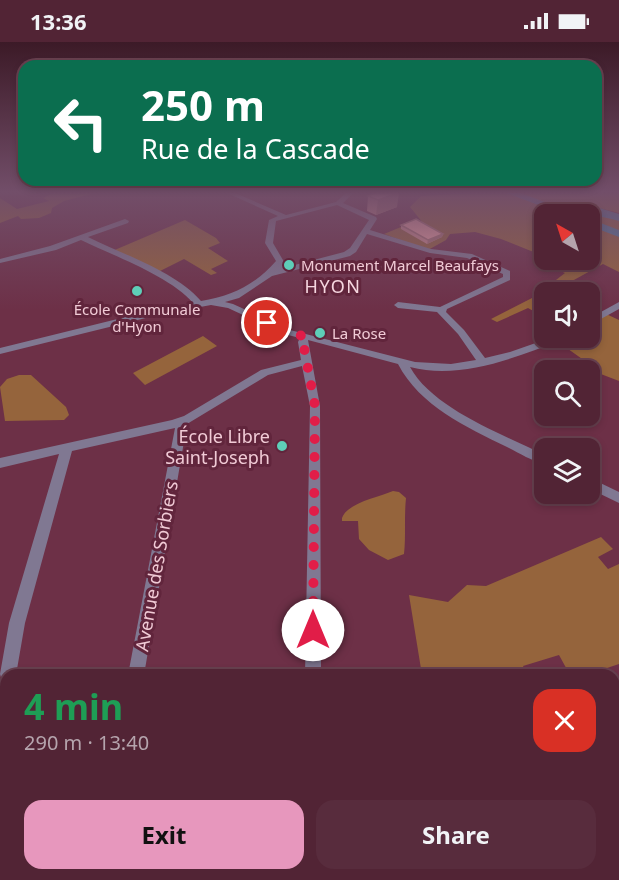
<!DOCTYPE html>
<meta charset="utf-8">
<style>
body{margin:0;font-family:"Noto Sans",sans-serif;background:#582c3d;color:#f1f3f6;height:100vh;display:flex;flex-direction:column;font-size:22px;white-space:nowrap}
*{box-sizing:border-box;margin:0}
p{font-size:20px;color:#b5a4ad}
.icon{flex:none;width:33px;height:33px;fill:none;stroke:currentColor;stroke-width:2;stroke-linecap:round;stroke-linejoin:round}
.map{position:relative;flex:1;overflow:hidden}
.details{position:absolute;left:0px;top:627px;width:620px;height:212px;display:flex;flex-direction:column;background:#522435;border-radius:18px 18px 0 0;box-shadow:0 3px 9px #0003,0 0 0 2px #684150}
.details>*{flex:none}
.banner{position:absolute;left:18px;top:18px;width:584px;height:126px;border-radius:18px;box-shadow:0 3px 9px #0003,0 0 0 2px #684150;background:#0b6e4f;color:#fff;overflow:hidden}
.needle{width:39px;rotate:321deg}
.tools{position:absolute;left:534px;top:162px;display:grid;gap:12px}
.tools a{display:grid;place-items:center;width:66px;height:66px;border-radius:12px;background:#522435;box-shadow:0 3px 9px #0003,0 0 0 2px #684150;font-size:30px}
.pin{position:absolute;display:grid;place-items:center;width:51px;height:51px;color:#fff;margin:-26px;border:3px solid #fff;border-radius:50%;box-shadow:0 2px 6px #0007}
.me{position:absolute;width:66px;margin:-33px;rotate:0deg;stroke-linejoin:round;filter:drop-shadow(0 0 4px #0008)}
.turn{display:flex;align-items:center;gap:21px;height:126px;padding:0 24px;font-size:27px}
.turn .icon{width:78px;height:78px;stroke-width:2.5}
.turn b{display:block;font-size:42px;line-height:51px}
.round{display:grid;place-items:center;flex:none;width:63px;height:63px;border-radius:18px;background:#582c3d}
.summary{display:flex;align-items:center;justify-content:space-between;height:102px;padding:0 24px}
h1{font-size:36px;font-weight:700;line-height:45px;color:#1e9e55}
.primary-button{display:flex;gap:12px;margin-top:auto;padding:12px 24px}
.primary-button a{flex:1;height:69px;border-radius:18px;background:#e797bd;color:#111;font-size:24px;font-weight:700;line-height:69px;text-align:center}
.primary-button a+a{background:#582c3d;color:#f1f3f6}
.status{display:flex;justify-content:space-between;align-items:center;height:42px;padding:0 30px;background:#522435;direction:ltr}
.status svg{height:16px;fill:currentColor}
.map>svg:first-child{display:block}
.green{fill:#95643c}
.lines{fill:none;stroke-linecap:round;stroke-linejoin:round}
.river{fill:#4683a9;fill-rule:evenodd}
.minor{fill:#807892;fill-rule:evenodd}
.wall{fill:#d39191}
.shaded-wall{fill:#ac7676}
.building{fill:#f5a9a9;stroke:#ac7676;stroke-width:1.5}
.route{stroke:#e11d48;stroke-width:10;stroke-dasharray:0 18}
.poi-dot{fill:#5eceb8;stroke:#61253c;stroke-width:2}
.labels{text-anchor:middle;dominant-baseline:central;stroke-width:6;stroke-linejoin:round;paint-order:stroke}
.far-poi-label{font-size:15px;fill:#f1cbd6;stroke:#61253c;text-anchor:start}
.far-quarter-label{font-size:18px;letter-spacing:1.5px;fill:#f5d6df;stroke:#61253c}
.poi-label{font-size:18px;fill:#f1cbd6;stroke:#61253c;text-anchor:end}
.street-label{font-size:18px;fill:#f1cbd6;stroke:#61253c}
</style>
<div class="status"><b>13:36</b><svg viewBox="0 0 49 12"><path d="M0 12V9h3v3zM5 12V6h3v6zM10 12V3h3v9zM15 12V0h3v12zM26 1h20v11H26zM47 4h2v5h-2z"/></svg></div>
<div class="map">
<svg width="619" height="838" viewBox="0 0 619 838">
<rect width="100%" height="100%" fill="#6d3047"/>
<path class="green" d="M53,151H95L64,159L52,166L51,171L39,176L21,177L18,174L0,181V156L17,167L49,159L43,156Z
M476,151H619V171L595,165L581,172H544V218H590V182L619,194V230L603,222L552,250H544L542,256L544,258V275L528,266L497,280L491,277L534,255L565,231L543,221L536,211L501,197L475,190L450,192L446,198L428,208L384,192L413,180L423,181L410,165L421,154Z
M594,169L619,177V189L590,178L589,172Z
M185,178L216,196L220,201L208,206L228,219L211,227L217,231L211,233L184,217L156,231L110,210Z
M604,271L619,278V339L580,324L585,319L554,297L590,296V280Z
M203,294L217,304L145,343L133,331Z
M19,333H31L66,365L69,373L64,378L5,379L0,345L7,337Z
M393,449L399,450L406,456C404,475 406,494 404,512L388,518L369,508L359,497L358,479H342V476C347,461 379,455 393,449Z
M601,495L613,507L598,515L608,527L619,522V622L586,633H570L559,613L523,624L527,633H422L409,553L448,560L467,543L486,544Z
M6,734V819H0V736Z"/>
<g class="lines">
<path class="river" d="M507,151H521L576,172H562Z
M596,165L619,172V179C604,175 593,173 580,172Z
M590,177L619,188V195L590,184Z"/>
<path class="minor" d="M227,151H235L286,173L336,160L346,151H353L343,161L376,175L377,177L370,188L431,207L472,212L510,229V238L447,267L446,270L464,288L485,316L510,310L550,296H562L561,298C515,316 460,338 410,325C433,367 503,392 544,413V422C532,419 519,411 507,405C466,385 420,364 398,322L308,298L320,364L321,633H305L310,364L302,324L268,333L187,382L144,633H128L175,386L72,409L25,581L16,633H6V691L0,694V642L5,640L2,639L0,632L9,581L59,412L0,426V416L172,378L184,374L261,328L301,318L298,300L300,296L284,292L228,266L211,263L162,272L0,312V306L162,266L193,261C170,234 114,214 81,198L56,208L0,221V217L50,204L125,177L129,179L128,181L88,195C124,213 175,229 201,259C232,254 255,243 276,219L265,201L269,178L278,174ZM337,163L369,178L350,206L344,210L287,225L273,201L276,179ZM367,192L430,211L467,216L503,232V235L440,265L398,260L394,263L398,266L437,270L458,292L476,318L451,322L415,320L290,288L233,262L225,260L239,256L272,234L350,214L356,210Z
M619,260V267L590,283V276Z
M590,436L619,450V461L590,447Z
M619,792V812L614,813V793Z
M82,832H103L101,838H80Z
M309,832H329L330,838H310Z
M456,832H498L496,838H454Z"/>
</g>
<path class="wall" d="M368,154L397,165L376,173L367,169Z
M401,183L443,192L442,195L427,202L401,187Z"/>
<path class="shaded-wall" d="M399,151L397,165L376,173L378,158Z
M443,192L442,195L427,202L428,198Z"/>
<path class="building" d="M375,151H398L378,158L368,154Z
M416,177L443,192L428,198L401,183Z"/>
<linearGradient id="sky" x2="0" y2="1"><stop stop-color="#3c1a27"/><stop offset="0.56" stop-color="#724e69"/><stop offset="1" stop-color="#724e69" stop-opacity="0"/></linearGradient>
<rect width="619" height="268" fill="url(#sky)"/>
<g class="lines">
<path class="route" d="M267,281L305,295L303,300L315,364L313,588"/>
</g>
<g class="poi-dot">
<circle cx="289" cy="223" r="6"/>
<circle cx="137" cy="249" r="6"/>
<circle cx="320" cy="291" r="6"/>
<circle cx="282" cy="404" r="6"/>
</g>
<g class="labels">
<g class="far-poi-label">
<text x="301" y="223">Monument Marcel Beaufays</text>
<text x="137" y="267" text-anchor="middle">École Communale<tspan x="137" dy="17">d'Hyon</tspan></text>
<text x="332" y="291">La Rose</text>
</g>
<g class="far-quarter-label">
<text x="333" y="244">HYON</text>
</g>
<g class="poi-label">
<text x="270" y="394">École Libre<tspan x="270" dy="21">Saint-Joseph</tspan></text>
</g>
<g class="street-label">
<text transform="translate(156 524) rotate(-80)">Avenue des Sorbiers</text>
</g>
</g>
</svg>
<div class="tools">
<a><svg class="needle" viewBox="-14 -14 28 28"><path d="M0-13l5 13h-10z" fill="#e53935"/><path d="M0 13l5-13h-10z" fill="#b5a4ad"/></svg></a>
<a><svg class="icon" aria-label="sound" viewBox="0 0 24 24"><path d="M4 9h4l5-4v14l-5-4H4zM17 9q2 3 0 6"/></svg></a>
<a><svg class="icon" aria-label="search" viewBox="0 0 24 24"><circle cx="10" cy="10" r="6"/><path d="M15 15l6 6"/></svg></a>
<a><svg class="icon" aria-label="layers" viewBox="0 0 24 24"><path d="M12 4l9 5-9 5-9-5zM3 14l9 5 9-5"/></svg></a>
</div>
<div class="pin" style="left:267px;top:281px;background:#d93025"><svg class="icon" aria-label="arrive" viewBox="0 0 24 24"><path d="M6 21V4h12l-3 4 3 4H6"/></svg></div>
<svg class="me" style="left:313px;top:588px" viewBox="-20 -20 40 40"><circle r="19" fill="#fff"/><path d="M0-13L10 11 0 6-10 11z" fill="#e11d48"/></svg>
<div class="banner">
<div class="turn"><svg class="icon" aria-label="left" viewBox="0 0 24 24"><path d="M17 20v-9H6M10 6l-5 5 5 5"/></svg><div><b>250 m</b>Rue de la Cascade</div></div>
</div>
<section class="details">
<div class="summary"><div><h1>4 min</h1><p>290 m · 13:40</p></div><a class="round" style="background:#d93025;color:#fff"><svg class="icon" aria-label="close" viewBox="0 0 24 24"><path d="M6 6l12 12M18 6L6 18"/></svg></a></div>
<div class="primary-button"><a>Exit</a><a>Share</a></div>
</section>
</div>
